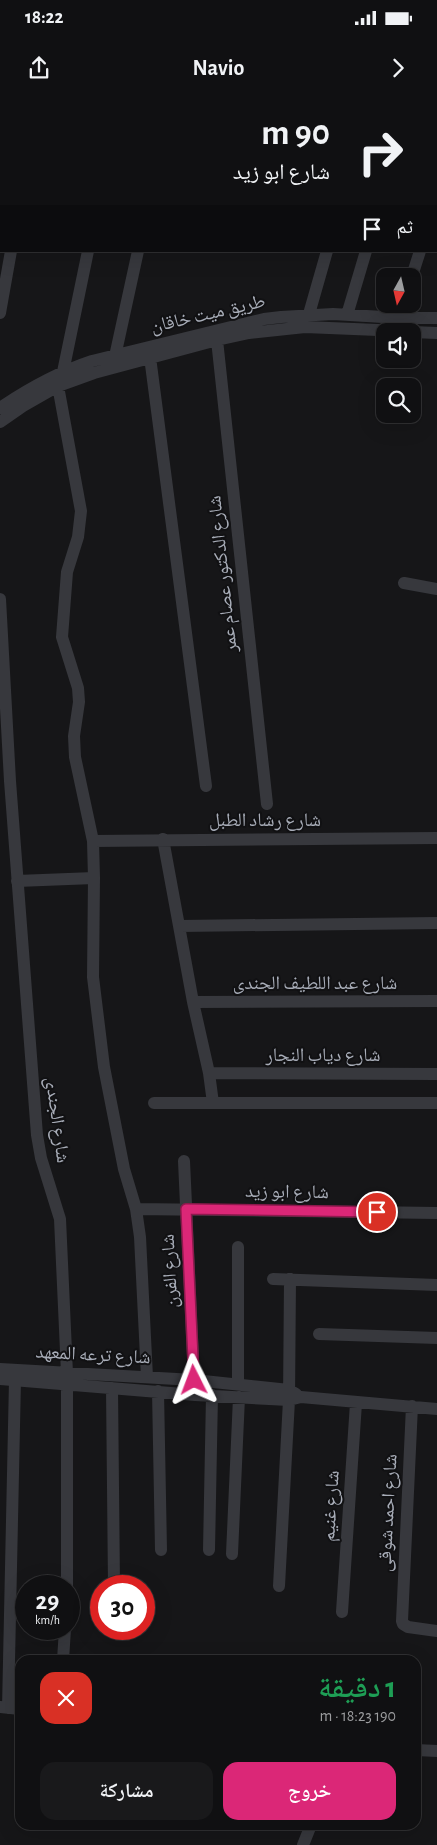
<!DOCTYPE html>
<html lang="ar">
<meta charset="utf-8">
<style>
body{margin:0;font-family:"Alegreya Sans","Noto Naskh Arabic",sans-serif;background:#19191b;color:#f1f3f6;direction:rtl;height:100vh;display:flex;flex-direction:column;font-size:19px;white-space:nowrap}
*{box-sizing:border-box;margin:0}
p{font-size:16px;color:#9c9d9f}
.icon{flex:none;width:28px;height:28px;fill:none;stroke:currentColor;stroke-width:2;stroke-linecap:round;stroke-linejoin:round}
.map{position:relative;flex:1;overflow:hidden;direction:ltr}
.side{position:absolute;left:15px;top:1555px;width:406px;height:175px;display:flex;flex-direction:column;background:#101012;border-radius:15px;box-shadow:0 5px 20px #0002,0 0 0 1px #303032;direction:rtl}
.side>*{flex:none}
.top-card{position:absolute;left:0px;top:0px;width:438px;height:152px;box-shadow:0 5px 20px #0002,0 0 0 1px #303032;direction:rtl;background:#101012;color:#f1f3f6;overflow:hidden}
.needle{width:32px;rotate:188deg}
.buttons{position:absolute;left:376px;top:168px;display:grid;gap:10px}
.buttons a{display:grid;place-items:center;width:45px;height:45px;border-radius:10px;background:#101012;box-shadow:0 5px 20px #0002,0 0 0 1px #303032;font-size:25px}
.speed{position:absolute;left:15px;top:1475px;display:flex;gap:10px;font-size:25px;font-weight:700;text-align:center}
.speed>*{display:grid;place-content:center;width:65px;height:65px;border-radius:50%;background:#101012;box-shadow:0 5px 20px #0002,0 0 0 1px #303032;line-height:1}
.speed small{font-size:12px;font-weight:400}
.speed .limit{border:8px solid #d22;background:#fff;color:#111}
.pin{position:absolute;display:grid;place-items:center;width:42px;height:42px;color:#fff;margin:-21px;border:2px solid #fff;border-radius:50%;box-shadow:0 1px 5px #0007}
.me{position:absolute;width:55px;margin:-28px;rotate:357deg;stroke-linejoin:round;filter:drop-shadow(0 0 4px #0008)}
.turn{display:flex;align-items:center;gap:18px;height:105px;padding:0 25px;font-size:22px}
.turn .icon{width:65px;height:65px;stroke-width:2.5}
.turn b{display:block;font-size:35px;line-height:42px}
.then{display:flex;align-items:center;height:48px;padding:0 25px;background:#0003;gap:10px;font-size:19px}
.round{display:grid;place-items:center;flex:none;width:52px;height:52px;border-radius:15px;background:#19191b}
.summary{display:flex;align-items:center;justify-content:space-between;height:85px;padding:0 25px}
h1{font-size:30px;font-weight:600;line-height:38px;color:#1e9e55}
.primary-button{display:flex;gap:10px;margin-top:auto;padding:10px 25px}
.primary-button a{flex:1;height:58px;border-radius:15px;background:#db2777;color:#fff;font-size:20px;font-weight:600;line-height:58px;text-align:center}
.primary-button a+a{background:#19191b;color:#f1f3f6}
.status{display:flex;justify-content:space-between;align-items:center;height:35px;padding:0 25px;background:#101012;direction:ltr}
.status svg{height:14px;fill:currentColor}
header{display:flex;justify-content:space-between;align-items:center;height:65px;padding:0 25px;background:#101012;font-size:22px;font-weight:600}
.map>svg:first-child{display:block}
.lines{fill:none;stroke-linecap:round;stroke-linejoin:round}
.minor{stroke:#37383d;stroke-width:12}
.route-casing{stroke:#8e194d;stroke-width:12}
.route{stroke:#db2777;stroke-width:9}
.labels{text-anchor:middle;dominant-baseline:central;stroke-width:4;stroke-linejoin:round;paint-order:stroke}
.street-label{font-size:19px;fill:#a8adb8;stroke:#111113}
</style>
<div class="status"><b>18:22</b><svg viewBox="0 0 49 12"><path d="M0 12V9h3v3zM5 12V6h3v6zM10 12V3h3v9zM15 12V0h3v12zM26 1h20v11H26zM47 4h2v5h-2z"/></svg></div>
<header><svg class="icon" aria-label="forward" viewBox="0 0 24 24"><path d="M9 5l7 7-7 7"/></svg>Navio<svg class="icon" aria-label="share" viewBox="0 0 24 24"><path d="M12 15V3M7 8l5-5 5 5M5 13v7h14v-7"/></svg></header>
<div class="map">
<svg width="437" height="1745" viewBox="0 0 437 1745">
<rect width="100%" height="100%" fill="#161618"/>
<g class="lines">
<path class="minor" d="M39,1V0
M120,1V0
M170,1V0
M368,1L369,0
M409,1L410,0
M436,97L437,94
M412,176L420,151
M0,213L11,151
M309,214L327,151
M347,215L366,151
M400,218L404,204
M412,232L437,233
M217,240L267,704
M150,257L206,686
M114,261L138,151
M63,272L88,151
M58,286L81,411L78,437L67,472L62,537L78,588L79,602L74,636L75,657L93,741L94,778L93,877L104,967L124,1069L136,1109L140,1137L147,1277
M0,308C28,289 59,272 92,261L264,219L281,217L333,214L400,218H437
M0,322L23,306L58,286L94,273L217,240L249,233L305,227L402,231
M404,483L437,489
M0,499L10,681L37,1035L41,1058L60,1119L67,1273V1486
M163,739L193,902L209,973L213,1003
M93,741L437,738
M17,781L94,778
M180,826L437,823
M193,902L437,901
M209,973L437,974
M154,1003H437
M184,1061L194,1280
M136,1109L437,1113
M238,1147V1284
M273,1179L437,1185
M319,1234L437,1238
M0,1269L194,1280L289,1290L296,1294
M0,1279L195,1295L289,1300L301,1297L437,1309
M112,1288L114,1486
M158,1291L161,1450
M412,1306L402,1521L403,1524L408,1527L437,1531
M209,1450L212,1295
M232,1454L239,1297
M279,1486L289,1300L290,1179
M342,1512L356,1303
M112,1530V1529
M63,1560L65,1529
M0,1607L20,1609
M8,1608L15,1280
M416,1650L437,1651
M303,1745L311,1725"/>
</g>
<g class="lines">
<g class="route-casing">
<path id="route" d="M194,1280L186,1109L377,1112"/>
</g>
<use href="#route" class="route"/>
</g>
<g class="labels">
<g class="street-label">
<text transform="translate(208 214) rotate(-13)">طريق ميت خاقان</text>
<text transform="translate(223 474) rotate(-96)">شارع الدكتور عصام عمر</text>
<text x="265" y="720">شارع رشاد الطبل</text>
<text x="315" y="883">شارع عبد اللطيف الجندى</text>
<text x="323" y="955">شارع دياب النجار</text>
<text transform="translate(57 1020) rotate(82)">شارع الجندى</text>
<text transform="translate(287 1092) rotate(1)">شارع ابو زيد</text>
<text transform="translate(170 1171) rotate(-93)">شارع الفرن</text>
<text transform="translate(93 1255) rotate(3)">شارع ترعه المعهد</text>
<text transform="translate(331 1406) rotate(-86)">شارع غنيم</text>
<text transform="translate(388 1413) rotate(-87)">شارع احمد شوقى</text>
</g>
</g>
</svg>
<div class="buttons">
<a><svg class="needle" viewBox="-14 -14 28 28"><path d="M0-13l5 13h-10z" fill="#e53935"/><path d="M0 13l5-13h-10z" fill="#9c9d9f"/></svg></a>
<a><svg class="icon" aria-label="sound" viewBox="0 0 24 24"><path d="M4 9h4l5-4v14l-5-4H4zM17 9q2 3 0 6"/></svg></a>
<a><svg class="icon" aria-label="search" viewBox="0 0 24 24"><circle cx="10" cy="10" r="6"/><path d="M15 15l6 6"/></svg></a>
</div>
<div class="speed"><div>29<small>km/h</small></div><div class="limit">30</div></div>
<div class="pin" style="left:377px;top:1112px;background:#d93025"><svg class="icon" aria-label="arrive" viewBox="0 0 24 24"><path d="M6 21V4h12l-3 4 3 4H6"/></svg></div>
<svg class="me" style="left:194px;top:1280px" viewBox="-20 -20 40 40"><path d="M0-17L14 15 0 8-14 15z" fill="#db2777" stroke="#fff" stroke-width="4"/></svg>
<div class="top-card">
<div class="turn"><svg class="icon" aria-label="right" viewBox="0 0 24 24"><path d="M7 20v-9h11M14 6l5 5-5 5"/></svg><div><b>90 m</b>شارع ابو زيد</div></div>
<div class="then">ثم<svg class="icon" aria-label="arrive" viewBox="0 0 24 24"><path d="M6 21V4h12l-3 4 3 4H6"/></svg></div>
</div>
<section class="side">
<div class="summary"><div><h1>1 دقيقة</h1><p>190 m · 18:23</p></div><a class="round" style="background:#d93025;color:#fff"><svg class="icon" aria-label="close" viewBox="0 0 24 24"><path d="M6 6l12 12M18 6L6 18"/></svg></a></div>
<div class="primary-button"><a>خروج</a><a>مشاركة</a></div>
</section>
</div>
